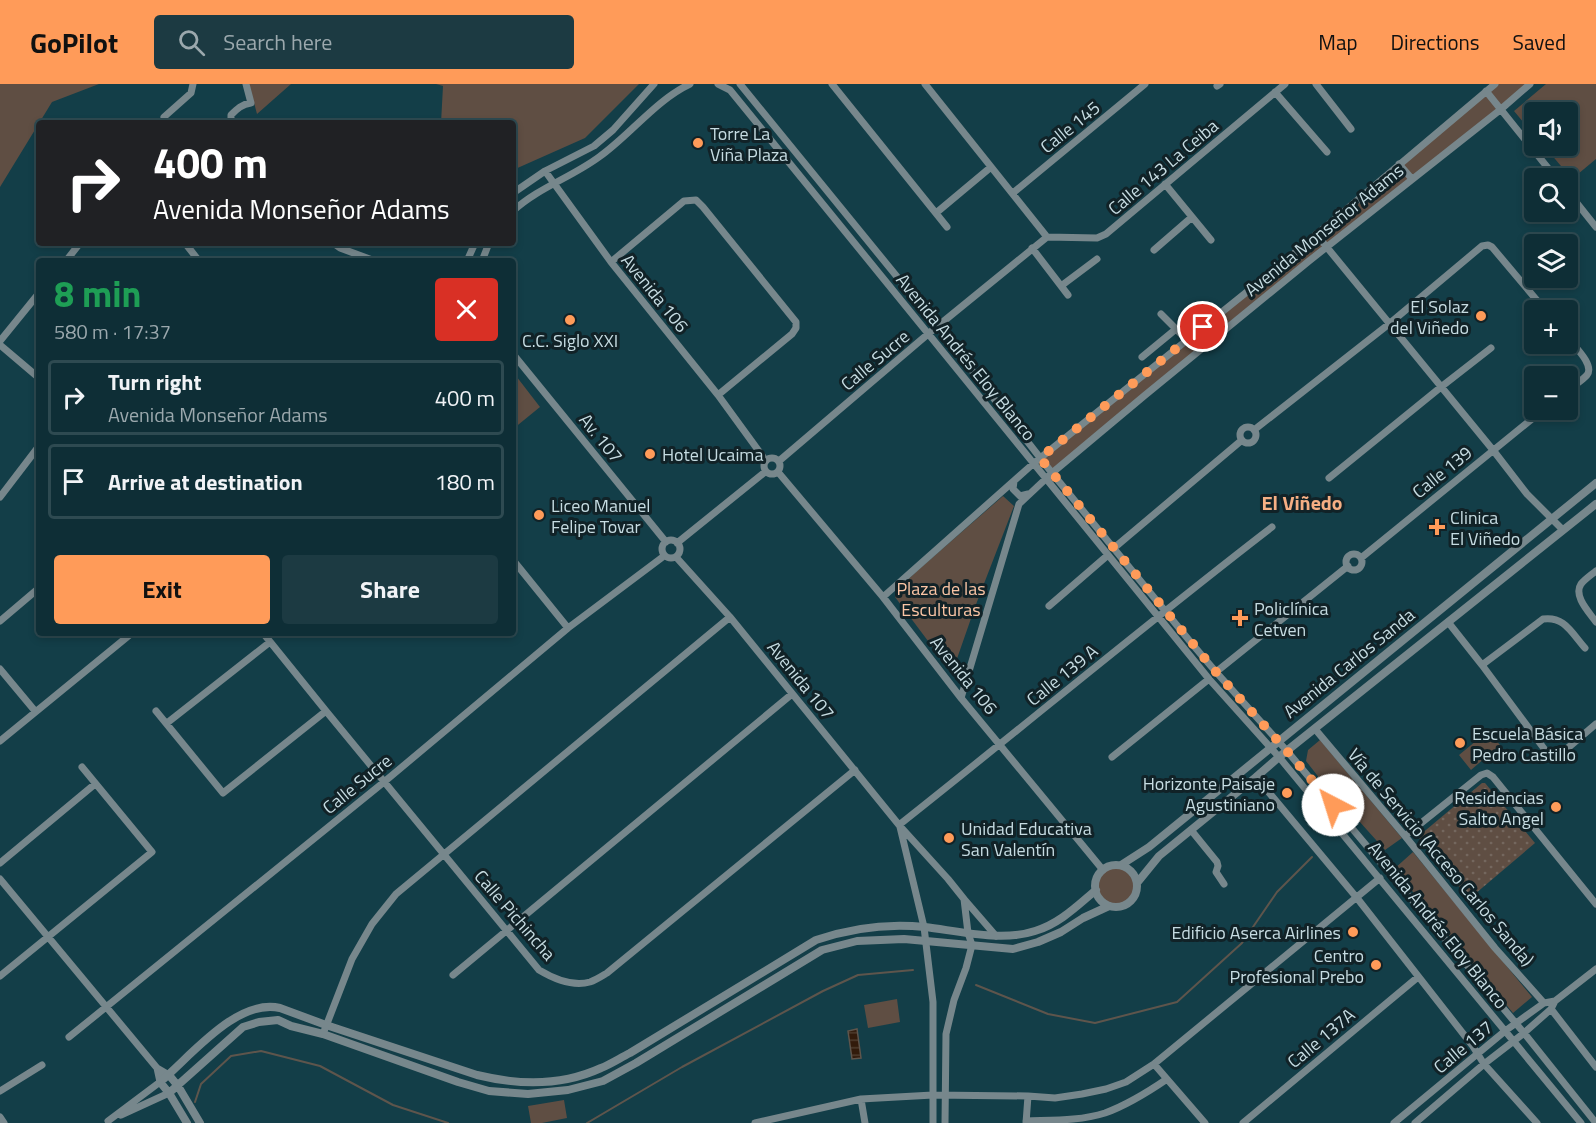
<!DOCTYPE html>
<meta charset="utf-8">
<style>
body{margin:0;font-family:"Titillium Web",sans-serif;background:#1c3a42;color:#f1f3f6;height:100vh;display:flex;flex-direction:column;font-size:22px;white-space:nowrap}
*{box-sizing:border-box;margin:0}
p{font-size:20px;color:#9ba8ad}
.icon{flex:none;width:33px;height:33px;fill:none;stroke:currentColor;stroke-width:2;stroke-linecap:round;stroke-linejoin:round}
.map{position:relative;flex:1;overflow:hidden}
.drawer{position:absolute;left:36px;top:174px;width:480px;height:378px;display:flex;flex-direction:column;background:#0e2e36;border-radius:6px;box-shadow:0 3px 9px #0003,0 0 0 2px #2e4a51}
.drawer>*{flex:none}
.hud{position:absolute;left:36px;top:36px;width:480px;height:126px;border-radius:6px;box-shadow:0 3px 9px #0003,0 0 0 2px #2e4a51;background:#202124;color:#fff;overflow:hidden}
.controls{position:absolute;left:1524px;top:18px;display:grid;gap:12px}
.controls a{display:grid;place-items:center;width:54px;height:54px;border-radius:6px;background:#0e2e36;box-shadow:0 3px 9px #0003,0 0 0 2px #2e4a51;font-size:30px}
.pin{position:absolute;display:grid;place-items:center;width:51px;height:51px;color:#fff;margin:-26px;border:3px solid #fff;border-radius:50%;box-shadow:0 2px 6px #0007}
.me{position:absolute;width:66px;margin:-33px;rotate:320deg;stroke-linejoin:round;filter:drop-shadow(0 0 4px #0008)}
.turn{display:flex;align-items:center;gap:21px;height:126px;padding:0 18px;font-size:27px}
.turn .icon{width:78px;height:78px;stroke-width:2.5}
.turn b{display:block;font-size:42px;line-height:51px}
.round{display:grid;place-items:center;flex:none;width:63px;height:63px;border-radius:6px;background:#1c3a42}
.head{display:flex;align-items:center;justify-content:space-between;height:102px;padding:0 18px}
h1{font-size:36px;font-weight:700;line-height:45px;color:#1e9e55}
.primary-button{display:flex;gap:12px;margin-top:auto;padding:12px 18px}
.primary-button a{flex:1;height:69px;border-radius:6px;background:#ff9b59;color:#111;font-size:24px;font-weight:700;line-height:69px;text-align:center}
.primary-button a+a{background:#1c3a42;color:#f1f3f6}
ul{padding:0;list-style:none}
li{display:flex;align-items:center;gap:18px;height:75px;margin:0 12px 9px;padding:0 6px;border:3px solid #2e4a51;border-radius:6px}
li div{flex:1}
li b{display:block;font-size:22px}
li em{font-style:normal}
header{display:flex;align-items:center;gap:36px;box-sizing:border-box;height:84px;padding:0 30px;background:#ff9b59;color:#111}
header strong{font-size:28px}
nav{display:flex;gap:33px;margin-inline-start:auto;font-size:21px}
.search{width:420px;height:54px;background:#1c3a42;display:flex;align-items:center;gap:15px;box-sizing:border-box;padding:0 21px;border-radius:6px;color:#9ba8ad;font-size:22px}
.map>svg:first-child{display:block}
.grass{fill:url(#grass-dots)}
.park{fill:#5f4e43}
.water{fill:url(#water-rules);stroke:#5e554c;stroke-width:1.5}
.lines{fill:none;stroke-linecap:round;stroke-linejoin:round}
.stream{stroke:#5e554c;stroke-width:2}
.minor{stroke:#77878c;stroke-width:7}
.tertiary{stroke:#77878c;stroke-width:8}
.route{stroke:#ff9b59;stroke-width:10;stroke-dasharray:0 18}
.poi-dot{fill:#ff9b59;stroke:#112227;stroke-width:2}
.labels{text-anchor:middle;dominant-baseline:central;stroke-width:6;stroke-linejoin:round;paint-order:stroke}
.street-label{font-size:18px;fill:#c6dce2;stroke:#112227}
.poi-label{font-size:18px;fill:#c6dce2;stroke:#112227;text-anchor:start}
.park-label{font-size:18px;fill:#fbc5a5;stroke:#112227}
.neighbourhood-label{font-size:20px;font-weight:bold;fill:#f5af84;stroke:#112227}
</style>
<header>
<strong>GoPilot</strong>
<div class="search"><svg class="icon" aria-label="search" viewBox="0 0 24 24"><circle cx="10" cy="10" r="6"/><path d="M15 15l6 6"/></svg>Search here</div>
<nav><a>Map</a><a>Directions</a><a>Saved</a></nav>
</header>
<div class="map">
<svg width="1596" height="1039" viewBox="0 0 1596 1039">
<defs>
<pattern id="grass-dots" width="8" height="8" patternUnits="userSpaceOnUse" patternTransform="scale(1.5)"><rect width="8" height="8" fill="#5f4e43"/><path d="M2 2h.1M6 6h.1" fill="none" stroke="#74675e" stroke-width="1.8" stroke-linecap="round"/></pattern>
<pattern id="water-rules" width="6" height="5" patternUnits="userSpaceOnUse" patternTransform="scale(1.5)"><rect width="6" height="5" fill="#321b0b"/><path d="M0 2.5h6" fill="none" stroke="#4e3c2e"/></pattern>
</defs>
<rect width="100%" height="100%" fill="#133e48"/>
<path class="grass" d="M1482,699H1485L1535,759L1469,815L1419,754L1420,751Z"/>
<path class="park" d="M0,0H99L52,18L0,103Z
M249,0H291L257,30Z
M436,0H639L585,54L513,86V39H441L443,2Z
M1495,0H1530L1052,389L1040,374Z
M1546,0H1596V75L1572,95L1544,62H1568V28H1534V51L1514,27Z
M513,288L540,323L513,345Z
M1003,412L1014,422L975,523L952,589L895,513L901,502L917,487Z
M1488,647L1500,661L1471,686L1459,671Z
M1320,656L1402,754L1385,766L1350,727L1342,723L1306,677L1308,666Z
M1413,768L1532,913L1513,929L1394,785Z
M1098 802a18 18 0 1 1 36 0a18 18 0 1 1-36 0Z
M897,915L900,938L868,944L864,921Z
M564,1016L567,1034L542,1039H531L528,1022Z"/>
<path class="water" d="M857,945L861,974L852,975L848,947Z"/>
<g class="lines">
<path class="stream" d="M976,901L1048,930L1095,939L1177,918L1242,859L1277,808L1312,773
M195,1018L201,1000L231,972L261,967L320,982L393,1021L448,1039
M587,1039L682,983L823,907L858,891L913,886"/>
<path class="minor" d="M718,0L730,6L1209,595L1279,673L1581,1039
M740,0L938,243L1052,389L1193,561L1216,588L1287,667L1524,949L1596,1039
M832,0L947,143
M925,0L1047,153
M1316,0L1351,45
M1217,2L1220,0
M1486,7L1556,94
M1275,8L1327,68
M164,33L191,9L193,0
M231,39V31C237,25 242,20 251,19L246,0
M1399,80L1412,95
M545,87L611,178L718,311L766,377
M1165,100L1211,156
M1568,108L1596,143
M513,109L545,87L594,62L613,46L654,0
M1013,109L1145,0
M513,127C538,104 572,93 599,73C630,51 656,16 690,0
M936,129L991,83
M1316,150L1493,366L1527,410L1563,446
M1047,153L1097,154L1106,150L1285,0
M185,159L199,177
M333,159L340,164L375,177
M1032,164L1068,211
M1154,166L1192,133
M66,177L80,159
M467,177L475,159
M482,177L489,159
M611,178L684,117L696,116L703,123L796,238V244L792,250L718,311
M1061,202L1097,175
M1161,230L1187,256
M1568,254C1574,262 1595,281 1587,291C1582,297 1574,301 1568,306
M0,257L39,209
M0,261L39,294
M513,270L666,458
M1142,273L1176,245
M1240 351a8 8 0 1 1 16 0a8 8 0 1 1-16 0Z
M1254,346L1389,240L1482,162L1488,161L1492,163L1545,226
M764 382a8 8 0 1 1 16 0a8 8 0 1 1-16 0Z
M779,377L928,250L1047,153
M778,388L883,513L961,614L1103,786
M1329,394L1441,303L1491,264
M1014,397L1013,405L1020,412L1028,410
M0,413L39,362
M662 465a9 9 0 1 1 18 0a9 9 0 1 1-18 0Z
M677,459L765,388
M1114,464L1242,356
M1346 478a8 8 0 1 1 16 0a8 8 0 1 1-16 0Z
M676,473L730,533L899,741L948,795L964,815L968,849L972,861L966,884L954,916L946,950L945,1039
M1361,474L1543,326
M513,476L568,544
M1596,487C1591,491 1585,495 1581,500C1573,512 1589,528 1596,538
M883,513L1034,379L1284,178L1495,0
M1049,522L1108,471
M0,537L39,504
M1448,538L1482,581L1551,674H1556L1596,640
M263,549L326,627L539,886C554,895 572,903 590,898C596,896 602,892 607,889L855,686
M1482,581L1543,535C1564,532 1571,548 1585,564
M0,585L35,627
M1216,588L1348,482
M961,614L1019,420L1052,389L1144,312L1309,177L1500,26L1530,0
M156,627L223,709L326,627
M167,639L270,558
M1315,645L1405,752L1495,864L1544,919
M0,657L132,549
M1112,673L1209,595
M1256,693L1357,814L1472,961L1484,980L1537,1039
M899,741C1024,642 1146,540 1272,443
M900,743L924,843L933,918V1039
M1191,746L1217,778L1218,782L1216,788L1224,800
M1405,752L1481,691L1487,689L1493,693L1596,820
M0,779L95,700
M0,795L157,984L169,991
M964,815L996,852
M453,891L792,610
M0,892L152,768L82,683
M1551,925L1596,983
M323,950L352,875L372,840L396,810L730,533
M69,953L384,698L568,544L664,472
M1154,980L1205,1039
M0,1007L42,981
M861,1015L865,1039
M121,1031L169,1009
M0,1033L4,1039
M108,1037L160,998L157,984
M1026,1037C1052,1036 1080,1037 1105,1029C1127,1021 1148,1008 1167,995
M755,1039L861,1015L933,1011L1028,1012L1055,1014L1082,1010L1106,1005L1126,998L1154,980L1380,794
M1026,1039L1028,1012
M1243,1039L1418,893
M1394,1039L1505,947L1544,919L1555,917
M1415,1039L1484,980L1524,949L1551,925L1555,917L1596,885"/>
<path class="tertiary" d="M1095 802a21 21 0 1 1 42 0a21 21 0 1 1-42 0Z
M1121,781L1149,763L1596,399
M1137,799L1159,772L1256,693L1279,673L1596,420
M169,991L178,1002L200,1039
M169,1009L243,943L259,938L278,936L291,942L323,950L458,998L489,1007L528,1010L568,1006L603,997L636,979L822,866L857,857L904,855L1013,865L1038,858L1061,848L1083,834L1109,822
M187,1039L169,1009L160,998C191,972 237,914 280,924L326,941L477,991C518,1001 562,1002 601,984C611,980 620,974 630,969L816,856C851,844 887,839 925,843C958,847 1002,858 1035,847C1059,840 1077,822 1096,806"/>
</g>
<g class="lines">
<path class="route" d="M1203,243L1040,374L1216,588L1287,667L1333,721"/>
</g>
<g class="poi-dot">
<circle cx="698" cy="59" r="6"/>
<circle cx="1481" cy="232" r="6"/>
<circle cx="570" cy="236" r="6"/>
<circle cx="650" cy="370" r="6"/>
<circle cx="539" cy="431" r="6"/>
<path d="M1434 434h6v6h6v6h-6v6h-6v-6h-6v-6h6z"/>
<path d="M1237 525h6v6h6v6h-6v6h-6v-6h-6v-6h6z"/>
<circle cx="1460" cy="659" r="6"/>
<circle cx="1287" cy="709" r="6"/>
<circle cx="1556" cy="723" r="6"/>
<circle cx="949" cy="754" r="6"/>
<circle cx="1353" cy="848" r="6"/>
<circle cx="1376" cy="881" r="6"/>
</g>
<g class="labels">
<g class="street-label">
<text transform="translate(1070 43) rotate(-39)">Calle 145</text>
<text transform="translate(1163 83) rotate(-40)">Calle 143 La Ceiba</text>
<text transform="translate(1324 146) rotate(-39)">Avenida Monseñor Adams</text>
<text transform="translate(655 209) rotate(51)">Avenida 106</text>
<text transform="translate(966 273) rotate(51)">Avenida Andrés Eloy Blanco</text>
<text transform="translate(875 276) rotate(-40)">Calle Sucre</text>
<text transform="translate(601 354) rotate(51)">Av. 107</text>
<text transform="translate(1442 388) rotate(-39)">Calle 139</text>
<text transform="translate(1349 579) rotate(-39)">Avenida Carlos Sanda</text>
<text transform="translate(964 591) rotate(51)">Avenida 106</text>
<text transform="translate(1062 591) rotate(-39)">Calle 139 A</text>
<text transform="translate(801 596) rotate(51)">Avenida 107</text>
<text transform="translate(357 700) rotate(-39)">Calle Sucre</text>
<text transform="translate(1441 773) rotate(50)">Vía de Servicio (Acceso Carlos Sanda)</text>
<text transform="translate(515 831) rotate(49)">Calle Pichincha</text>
<text transform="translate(1438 841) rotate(51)">Avenida Andrés Eloy Blanco</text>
<text transform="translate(1321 954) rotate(-40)">Calle 137A</text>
<text transform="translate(1463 963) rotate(-40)">Calle 137</text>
</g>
<g class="poi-label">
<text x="710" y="49">Torre La<tspan x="710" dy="21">Viña Plaza</tspan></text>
<text x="1469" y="222" text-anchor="end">El Solaz<tspan x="1469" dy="21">del Viñedo</tspan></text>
<text x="570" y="256" text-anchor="middle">C.C. Siglo XXI</text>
<text x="662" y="370">Hotel Ucaima</text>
<text x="551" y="421">Liceo Manuel<tspan x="551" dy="21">Felipe Tovar</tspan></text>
<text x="1450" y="433">Clinica<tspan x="1450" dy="21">El Viñedo</tspan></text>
<text x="1254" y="524">Policlínica<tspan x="1254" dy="21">Cetven</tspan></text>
<text x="1472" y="649">Escuela Básica<tspan x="1472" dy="21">Pedro Castillo</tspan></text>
<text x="1275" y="699" text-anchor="end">Horizonte Paisaje<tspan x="1275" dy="21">Agustiniano</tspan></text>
<text x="1544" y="713" text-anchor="end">Residencias<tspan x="1544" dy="21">Salto Angel</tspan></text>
<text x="961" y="744">Unidad Educativa<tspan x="961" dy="21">San Valentín</tspan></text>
<text x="1341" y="848" text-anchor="end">Edificio Aserca Airlines</text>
<text x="1364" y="871" text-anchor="end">Centro<tspan x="1364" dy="21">Profesional Prebo</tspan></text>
</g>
<g class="park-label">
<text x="941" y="504">Plaza de las<tspan x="941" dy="21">Esculturas</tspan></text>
</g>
<g class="neighbourhood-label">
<text x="1302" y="418">El Viñedo</text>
</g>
</g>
</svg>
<div class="controls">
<a><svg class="icon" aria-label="sound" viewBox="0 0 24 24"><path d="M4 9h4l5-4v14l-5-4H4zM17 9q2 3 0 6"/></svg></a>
<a><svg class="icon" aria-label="search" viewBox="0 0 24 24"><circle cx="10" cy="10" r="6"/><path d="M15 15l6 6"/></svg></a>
<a><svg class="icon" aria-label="layers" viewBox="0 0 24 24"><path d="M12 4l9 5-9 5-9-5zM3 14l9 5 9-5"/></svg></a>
<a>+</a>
<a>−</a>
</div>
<div class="pin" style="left:1203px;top:243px;background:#d93025"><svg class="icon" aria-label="arrive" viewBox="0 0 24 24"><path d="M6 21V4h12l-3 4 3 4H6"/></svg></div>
<svg class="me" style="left:1333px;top:721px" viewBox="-20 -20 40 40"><circle r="19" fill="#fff"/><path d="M0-13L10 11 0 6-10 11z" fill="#ff9b59"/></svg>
<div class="hud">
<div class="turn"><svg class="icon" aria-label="right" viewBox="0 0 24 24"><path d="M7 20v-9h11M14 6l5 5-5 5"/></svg><div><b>400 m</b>Avenida Monseñor Adams</div></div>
</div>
<section class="drawer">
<div class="head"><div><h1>8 min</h1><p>580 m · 17:37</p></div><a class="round" style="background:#d93025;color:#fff"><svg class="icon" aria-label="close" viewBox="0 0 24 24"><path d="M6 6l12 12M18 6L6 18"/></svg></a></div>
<ul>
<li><svg class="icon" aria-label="right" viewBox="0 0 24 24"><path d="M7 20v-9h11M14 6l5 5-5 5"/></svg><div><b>Turn right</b><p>Avenida Monseñor Adams</p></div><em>400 m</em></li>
<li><svg class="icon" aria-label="arrive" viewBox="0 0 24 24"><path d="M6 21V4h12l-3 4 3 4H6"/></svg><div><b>Arrive at destination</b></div><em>180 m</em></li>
</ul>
<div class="primary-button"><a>Exit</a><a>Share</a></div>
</section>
</div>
